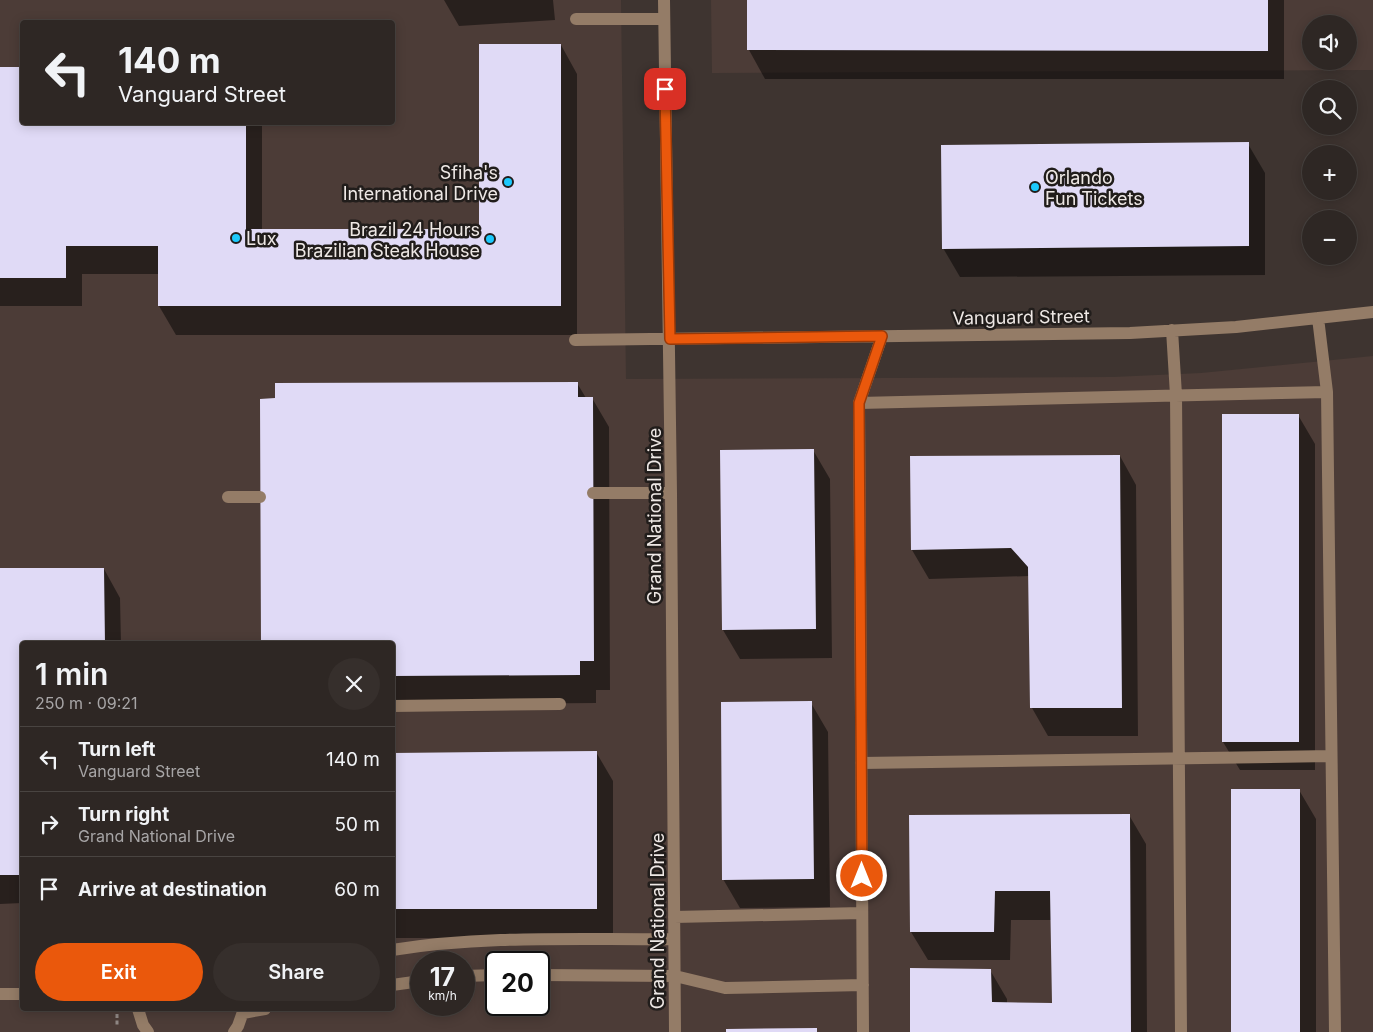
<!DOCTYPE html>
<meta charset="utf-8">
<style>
body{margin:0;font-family:Inter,sans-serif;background:#362f2c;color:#f1f3f6;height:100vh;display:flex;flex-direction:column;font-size:19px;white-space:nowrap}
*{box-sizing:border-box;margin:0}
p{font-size:16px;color:#a7a5a6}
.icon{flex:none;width:28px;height:28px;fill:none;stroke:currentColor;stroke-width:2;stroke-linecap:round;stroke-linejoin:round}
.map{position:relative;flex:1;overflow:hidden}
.side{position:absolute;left:20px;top:641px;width:375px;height:370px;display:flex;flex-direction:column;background:#2e2724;border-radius:5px;box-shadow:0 2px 12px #0003,0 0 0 1px #494441}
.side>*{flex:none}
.top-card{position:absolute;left:20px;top:20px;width:375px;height:105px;border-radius:5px;box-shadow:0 2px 12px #0003,0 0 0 1px #494441;background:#2e2724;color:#f1f3f6;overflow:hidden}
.fabs{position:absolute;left:1302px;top:15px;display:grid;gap:10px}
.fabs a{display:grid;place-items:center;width:55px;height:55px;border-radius:50%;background:#2e2724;box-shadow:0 2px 12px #0003,0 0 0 1px #494441;font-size:25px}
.speed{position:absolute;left:410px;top:951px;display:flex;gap:10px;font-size:25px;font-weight:700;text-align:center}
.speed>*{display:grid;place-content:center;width:65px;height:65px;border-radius:50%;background:#2e2724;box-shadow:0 2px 12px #0003,0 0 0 1px #494441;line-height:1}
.speed small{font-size:12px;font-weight:400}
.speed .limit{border:2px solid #111;border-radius:8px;background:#fff;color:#111}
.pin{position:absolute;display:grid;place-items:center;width:42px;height:42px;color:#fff;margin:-21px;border-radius:10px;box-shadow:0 2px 8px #0006}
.me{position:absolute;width:55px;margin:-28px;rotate:0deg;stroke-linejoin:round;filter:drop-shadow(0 0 4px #0008)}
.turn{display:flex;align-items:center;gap:18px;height:105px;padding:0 15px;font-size:22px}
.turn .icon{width:65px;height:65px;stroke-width:2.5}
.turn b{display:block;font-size:35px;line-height:42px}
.round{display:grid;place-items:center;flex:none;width:52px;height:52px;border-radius:26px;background:#362f2c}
.headline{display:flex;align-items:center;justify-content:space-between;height:85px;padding:0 15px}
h1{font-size:30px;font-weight:600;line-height:38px}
.primary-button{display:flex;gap:10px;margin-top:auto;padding:10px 15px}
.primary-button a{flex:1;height:58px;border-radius:30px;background:#ea580c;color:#fff;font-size:20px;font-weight:600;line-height:58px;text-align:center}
.primary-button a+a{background:#362f2c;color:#f1f3f6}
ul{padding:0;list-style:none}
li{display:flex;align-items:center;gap:15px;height:65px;padding:0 15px;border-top:1px solid #494441}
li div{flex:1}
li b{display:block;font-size:19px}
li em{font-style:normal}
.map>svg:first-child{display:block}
.built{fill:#4c3c37;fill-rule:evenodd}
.shadow{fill:#0007}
.building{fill:#e0daf6}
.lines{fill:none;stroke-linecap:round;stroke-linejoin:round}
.path{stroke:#908885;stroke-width:3;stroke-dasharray:4 2.5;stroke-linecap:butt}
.minor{stroke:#947c67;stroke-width:12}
.route-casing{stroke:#983908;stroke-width:12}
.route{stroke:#ea580c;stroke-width:9}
.poi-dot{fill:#1cc9fc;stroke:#211d1b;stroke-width:2}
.labels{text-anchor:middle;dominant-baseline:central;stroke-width:5;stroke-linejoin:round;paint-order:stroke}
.poi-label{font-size:18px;fill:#eee8e5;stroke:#211d1b;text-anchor:end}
.street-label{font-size:18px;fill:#eee8e5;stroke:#211d1b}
</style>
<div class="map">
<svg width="1373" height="1032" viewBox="0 0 1373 1032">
<rect width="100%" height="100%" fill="#3e3430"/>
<path class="built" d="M0,0H621L626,379L1113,377L1201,373L1373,356V1032H0ZM22,22H392V122H22ZM22,644H392V1009H22ZM421,962H464V1005H421ZM496,962H539V1005H496Z
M711,0H1373V70L712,73ZM1311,24H1349V61H1311Z"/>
<path class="shadow" d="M444,0H553L555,20L459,26Z
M749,0H1284V79H765L749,50Z
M561,45L577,74V335H176L159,306V274H82V306H0V68H22V122H262V230L480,231Z
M1248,144L1265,173V275L960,277L943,248Z
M577,383L586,398H592L609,427L610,690H596V703L392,705V644Z
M1298,415L1315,444V770H1240L1223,742Z
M813,450L830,479L832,658L740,659L723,630Z
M1120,456L1136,485L1138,736H1048L1032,708L1029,576L929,579L912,550Z
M104,569L120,598L121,644H22V903L0,904V570Z
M811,703L828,732L830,907L740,908L723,879Z
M596,752L613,781V938H392V755Z
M1299,790L1316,819V1032H1232Z
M1129,815L1146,844L1147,1032H911L990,970L1007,999V1004L1053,1005L1052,920H1011L1010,960H928L911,932Z"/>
<path class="building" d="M747,0H1268V51L747,50Z
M479,44H561V306H158V246H66V278H0V67H22V122H246V229H479Z
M1249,142V246L942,249L941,145Z
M578,382V397H593L594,661H580V675L392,676V644H261L260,399L275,398V383Z
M1222,414H1299V742H1222Z
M814,449L816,629L722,630L720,450Z
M1120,455L1122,708H1030L1028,567L1011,548L911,550L910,456Z
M0,568H104L105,644H22V875H0Z
M812,701L814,879L722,880L721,702Z
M597,751V909H392V753Z
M1231,789H1300V1032H1231Z
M1130,814L1131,1032H910V968L991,969L992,1002L1052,1003L1050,891H995L994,932H910L909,815Z
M817,1028V1032H726V1029Z"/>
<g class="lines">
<path class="path" d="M117,1014V1025"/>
<path class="minor" d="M664,0L671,493L675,1032
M576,19H664
M1172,330L1176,395L1181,1032
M575,340L1130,333L1236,327L1373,312
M1327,392L1335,1032
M859,403L1327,392L1318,318
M593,493H671
M228,497H260
M392,706L560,704
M861,763L1331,756
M674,917L862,913
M392,950C486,935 580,940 674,939
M539,975L675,976L725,988L863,985
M464,976L496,975
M392,985L421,981
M0,994H22
M138,1009L143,1025L148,1032
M243,1013L265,1009
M234,1032L238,1026L244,1009
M863,1032L859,403L882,336"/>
</g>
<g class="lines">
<g class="route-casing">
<path id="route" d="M665,89L670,339L882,336L859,403L862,876"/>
</g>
<use href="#route" class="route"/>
</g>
<g class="poi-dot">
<circle cx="508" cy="182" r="5"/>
<circle cx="1035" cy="187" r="5"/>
<circle cx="236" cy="238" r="5"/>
<circle cx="490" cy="239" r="5"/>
</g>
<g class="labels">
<g class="poi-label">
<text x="498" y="172">Sfiha's<tspan x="498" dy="21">International Drive</tspan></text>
<text x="1045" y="177" text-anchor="start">Orlando<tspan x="1045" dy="21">Fun Tickets</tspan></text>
<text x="480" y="229">Brazil 24 Hours<tspan x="480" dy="21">Brazilian Steak House</tspan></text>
<text x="246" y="238" text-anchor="start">Lux</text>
</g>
<g class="street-label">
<text transform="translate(1021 317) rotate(-1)">Vanguard Street</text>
<text transform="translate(654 516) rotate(-90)">Grand National Drive</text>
<text transform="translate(657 921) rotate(-90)">Grand National Drive</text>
</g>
</g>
</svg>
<div class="fabs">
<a><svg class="icon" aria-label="sound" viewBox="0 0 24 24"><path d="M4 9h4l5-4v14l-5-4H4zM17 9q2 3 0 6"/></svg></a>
<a><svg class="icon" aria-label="search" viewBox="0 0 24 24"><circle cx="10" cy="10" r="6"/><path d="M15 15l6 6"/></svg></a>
<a>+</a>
<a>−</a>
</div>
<div class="speed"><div>17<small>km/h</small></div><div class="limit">20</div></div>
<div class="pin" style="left:665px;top:89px;background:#d93025"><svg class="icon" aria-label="arrive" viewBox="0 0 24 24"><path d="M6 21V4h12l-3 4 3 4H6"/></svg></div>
<svg class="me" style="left:862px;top:876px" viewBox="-20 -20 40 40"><circle r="17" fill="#ea580c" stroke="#fff" stroke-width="3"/><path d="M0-11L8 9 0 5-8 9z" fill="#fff"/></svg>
<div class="top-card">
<div class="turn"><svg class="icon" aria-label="left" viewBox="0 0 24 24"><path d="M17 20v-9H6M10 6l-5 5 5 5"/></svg><div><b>140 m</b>Vanguard Street</div></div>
</div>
<section class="side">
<div class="headline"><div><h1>1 min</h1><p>250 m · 09:21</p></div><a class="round"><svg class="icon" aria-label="close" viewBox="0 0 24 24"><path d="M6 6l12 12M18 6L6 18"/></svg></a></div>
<ul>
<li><svg class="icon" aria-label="left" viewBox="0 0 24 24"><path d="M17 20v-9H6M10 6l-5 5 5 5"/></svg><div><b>Turn left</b><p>Vanguard Street</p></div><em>140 m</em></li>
<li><svg class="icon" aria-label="right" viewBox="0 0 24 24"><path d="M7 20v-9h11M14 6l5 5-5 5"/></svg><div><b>Turn right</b><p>Grand National Drive</p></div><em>50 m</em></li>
<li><svg class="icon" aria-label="arrive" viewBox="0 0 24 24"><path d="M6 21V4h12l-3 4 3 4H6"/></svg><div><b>Arrive at destination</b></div><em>60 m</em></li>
</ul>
<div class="primary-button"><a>Exit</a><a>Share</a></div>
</section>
</div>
